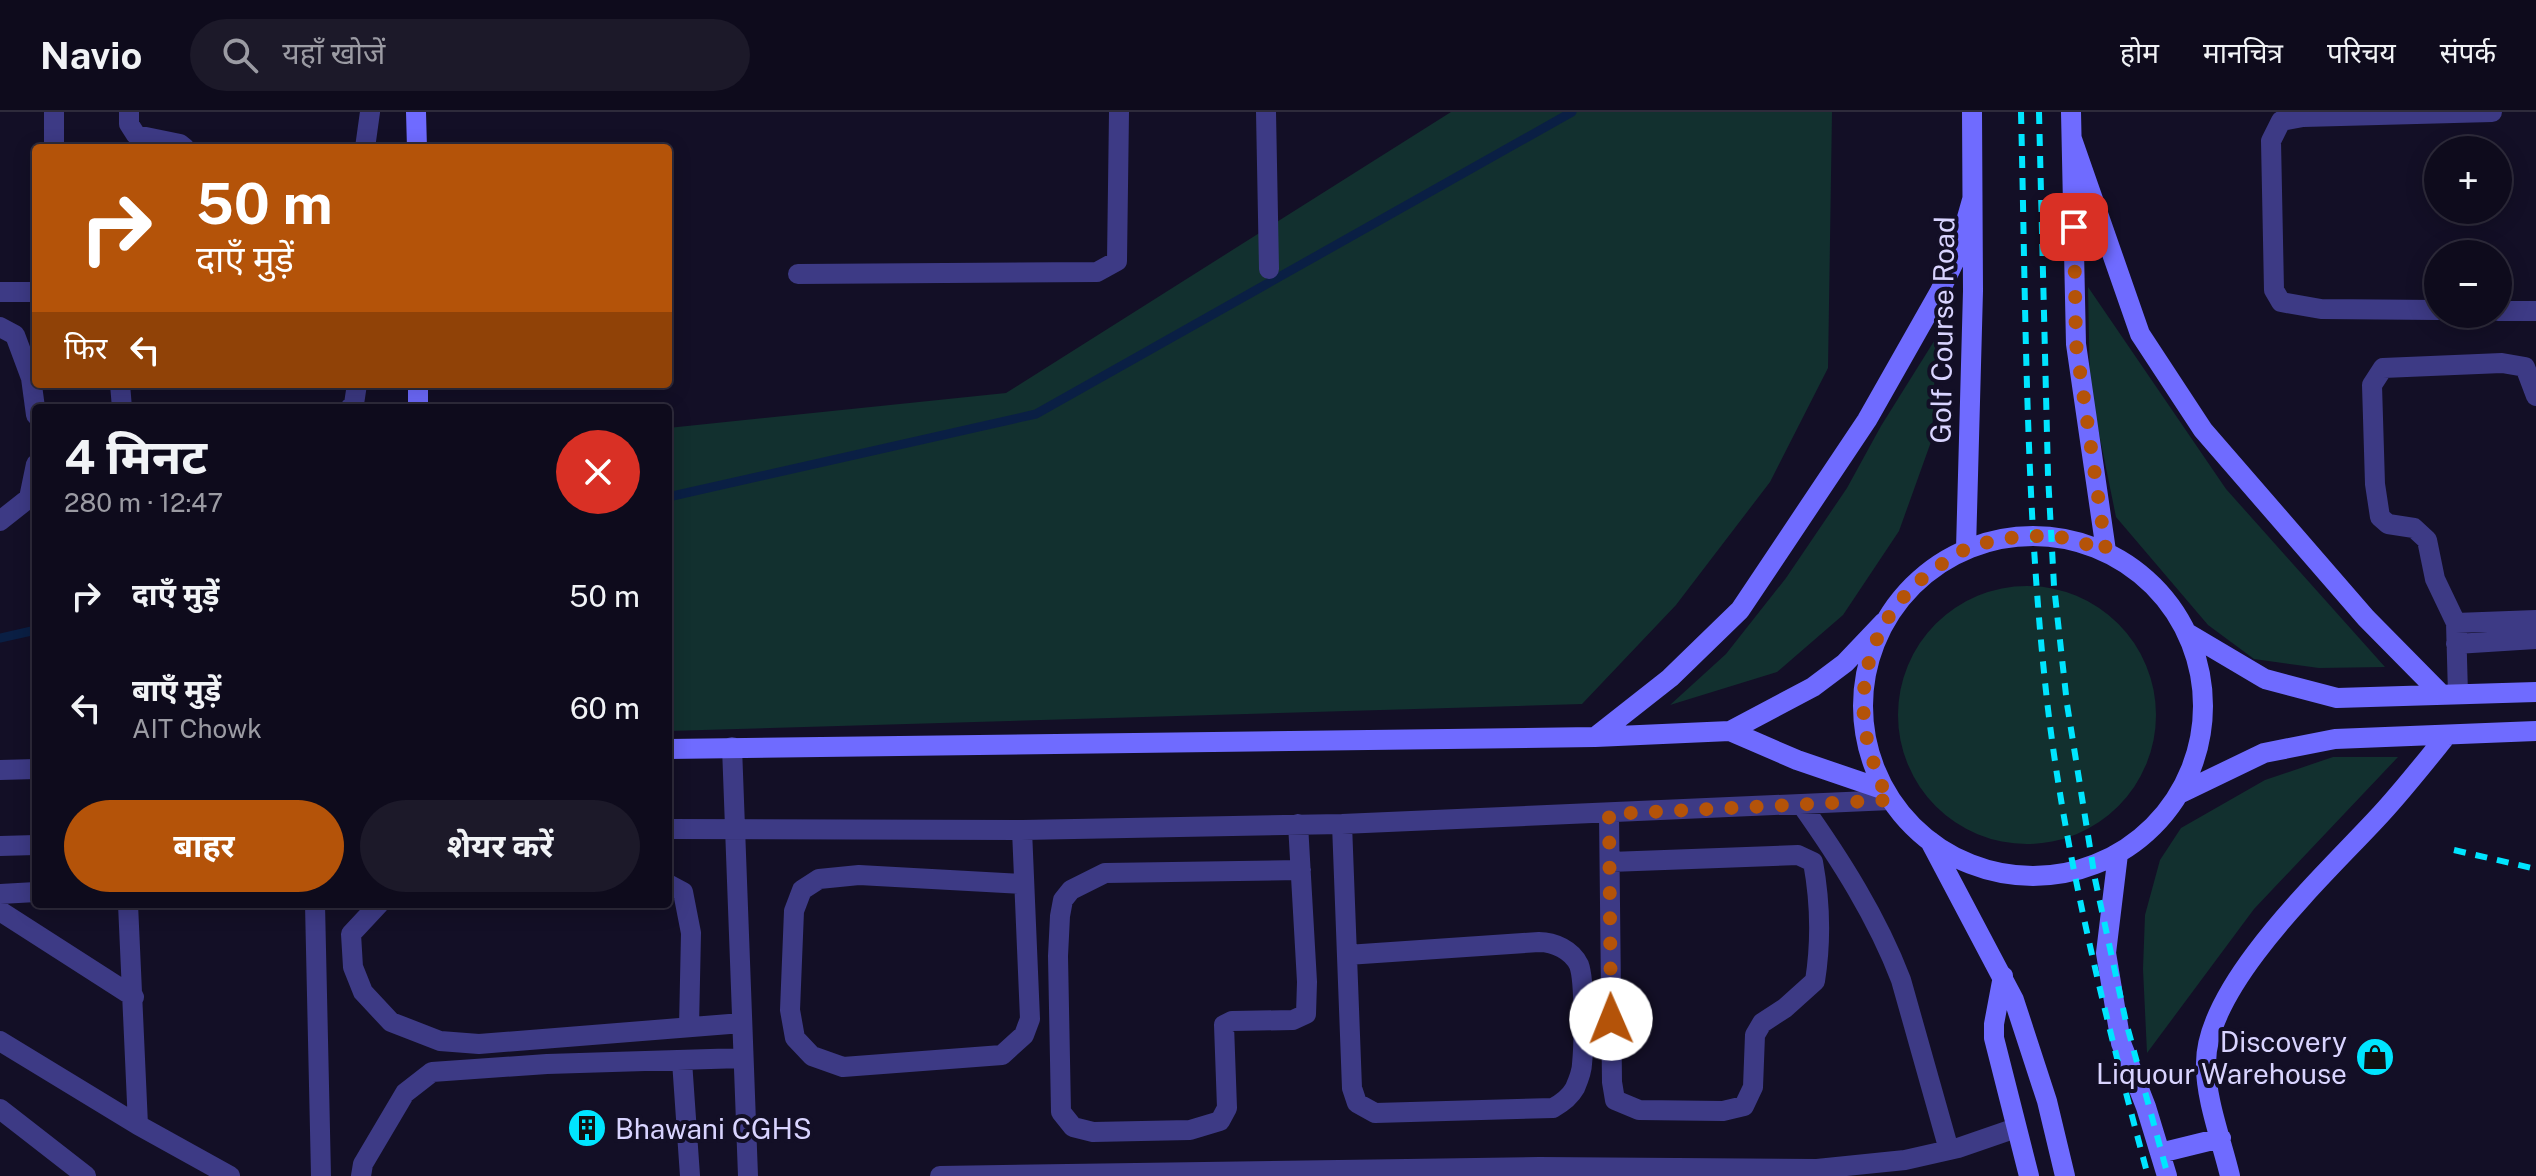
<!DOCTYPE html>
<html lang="hi">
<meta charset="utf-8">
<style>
body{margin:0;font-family:"Public Sans","Noto Sans Devanagari",sans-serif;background:#1c1929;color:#f1f3f6;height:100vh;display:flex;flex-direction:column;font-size:30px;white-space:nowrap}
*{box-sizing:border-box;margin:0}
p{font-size:26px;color:#9b9ba3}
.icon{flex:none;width:44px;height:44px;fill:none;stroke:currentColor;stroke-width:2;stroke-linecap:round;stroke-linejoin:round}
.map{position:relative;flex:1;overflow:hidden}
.side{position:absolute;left:32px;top:292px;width:640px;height:504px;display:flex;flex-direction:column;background:#0e0b1c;border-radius:8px;box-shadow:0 4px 20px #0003,0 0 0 2px #2e2b3b}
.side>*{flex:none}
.top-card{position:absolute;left:32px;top:32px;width:640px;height:244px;border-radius:8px;box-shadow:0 4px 20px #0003,0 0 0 2px #2e2b3b;background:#b45309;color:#fff;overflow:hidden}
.controls{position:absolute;left:2424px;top:24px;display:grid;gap:16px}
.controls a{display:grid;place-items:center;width:88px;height:88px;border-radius:50%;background:#0e0b1c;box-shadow:0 4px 20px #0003,0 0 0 2px #2e2b3b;font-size:40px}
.pin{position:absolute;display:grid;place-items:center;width:68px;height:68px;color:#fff;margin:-34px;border-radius:16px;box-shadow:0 4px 12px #0006}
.me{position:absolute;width:88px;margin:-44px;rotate:359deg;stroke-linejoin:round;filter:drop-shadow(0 0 6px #0008)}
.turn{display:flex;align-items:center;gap:28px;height:168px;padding:0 32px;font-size:36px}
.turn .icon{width:104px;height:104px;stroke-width:2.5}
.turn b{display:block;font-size:56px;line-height:68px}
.then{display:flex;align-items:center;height:76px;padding:0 32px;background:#0003;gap:16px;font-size:30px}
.round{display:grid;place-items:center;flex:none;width:84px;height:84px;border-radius:42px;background:#1c1929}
.overview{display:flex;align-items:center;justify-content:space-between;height:136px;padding:0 32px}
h1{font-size:48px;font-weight:700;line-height:60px}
.cta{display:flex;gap:16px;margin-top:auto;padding:16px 32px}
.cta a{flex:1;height:92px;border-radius:48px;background:#b45309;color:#fff;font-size:32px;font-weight:700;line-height:92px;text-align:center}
.cta a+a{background:#1c1929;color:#f1f3f6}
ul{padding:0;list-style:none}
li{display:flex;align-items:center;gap:24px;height:112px;padding:0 32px}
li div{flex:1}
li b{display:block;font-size:30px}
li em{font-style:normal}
header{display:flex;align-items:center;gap:48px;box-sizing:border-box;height:112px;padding:0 40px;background:#0e0b1c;border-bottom:2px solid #2e2b3b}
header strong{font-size:38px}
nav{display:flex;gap:44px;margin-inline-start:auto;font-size:28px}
.search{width:560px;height:72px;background:#1c1929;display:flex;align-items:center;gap:20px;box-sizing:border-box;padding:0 28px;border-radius:44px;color:#9b9ba3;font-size:30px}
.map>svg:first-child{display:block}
.green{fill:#12302f}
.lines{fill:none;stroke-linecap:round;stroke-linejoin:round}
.stream{stroke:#0a1f44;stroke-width:9}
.street{stroke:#3d3a85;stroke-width:20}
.secondary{stroke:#6f6bff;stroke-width:20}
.rail{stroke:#00e5ff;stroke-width:6;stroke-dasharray:12 10;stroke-linecap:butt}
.route{stroke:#b45309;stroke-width:14;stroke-dasharray:0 25.2}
.labels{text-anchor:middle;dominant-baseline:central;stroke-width:8;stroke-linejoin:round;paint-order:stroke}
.street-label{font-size:28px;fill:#d9d4ff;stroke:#130f26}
.poi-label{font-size:28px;fill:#d9d4ff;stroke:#130f26;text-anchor:end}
</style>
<header>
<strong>Navio</strong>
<div class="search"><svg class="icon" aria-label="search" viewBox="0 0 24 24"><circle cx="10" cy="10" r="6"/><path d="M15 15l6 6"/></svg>यहाँ खोजें</div>
<nav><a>होम</a><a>मानचित्र</a><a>परिचय</a><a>संपर्क</a></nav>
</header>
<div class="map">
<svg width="2536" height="1064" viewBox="0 0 2536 1064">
<rect width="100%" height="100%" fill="#130f26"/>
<path class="green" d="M1451,0H1832L1828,256L1770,370L1676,493L1582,592L668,619V316L1006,281Z
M2088,175L2226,377L2385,555L2319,556L2254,547L2208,513L2116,405L2090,277Z
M1936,226L1932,327L1899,419L1843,503L1777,560L1670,593L1726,542L1786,466L1847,376L1881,314Z
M1898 603a129 129 0 1 1 258 0a129 129 0 1 1-258 0Z
M2333,645H2398L2254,797L2147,941L2143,857L2145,803L2160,748L2181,716L2265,668Z"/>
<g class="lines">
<path class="stream" d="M668,385L1036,302L1572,0
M0,526L36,518"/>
<path class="street" d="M54,0V36
M129,0V12L136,23L180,32L185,36
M1266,0L1269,157
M365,36L370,0
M798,162L1097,160L1117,149L1119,0
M0,180H36
M2438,198L2321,197L2281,190L2274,178L2271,29L2281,9L2303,5L2492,0
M2498,199H2536
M0,215L15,223L31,266L36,303
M120,272L122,296
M350,296L354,292L357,272
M0,409L29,386L36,352
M2456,511L2536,508
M2456,532L2536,527
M2458,582L2456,511L2435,467L2427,428L2414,416L2388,412L2380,405L2375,372L2372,273L2383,256L2502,251L2525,255L2536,284
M732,635L748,1064
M0,658L36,657
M1801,692C1840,747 1877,805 1901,868L1949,1038
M1609,702L1612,970L1615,988L1639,998L1723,999L1744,994L1753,975L1755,923L1762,911L1785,896L1815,869C1821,831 1820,788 1813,750L1798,743L1610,750
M1298,712L1307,870L1306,902L1293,908L1232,909L1224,913L1227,996L1220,1009L1190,1018L1093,1020L1073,1015L1061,1000L1058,844L1060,804L1063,788L1071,778L1105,761L1301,758
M1342,712L1352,976L1357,991L1375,1001L1553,996C1562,991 1570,985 1575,976C1578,969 1582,959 1582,952C1584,933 1585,869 1579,853C1572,838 1554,830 1539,830L1347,843
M668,717L1022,718L1342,712L1891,688
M1022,718L1030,907L1024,923L1002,943L843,955L812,944L795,926L790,898L794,799L802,778L819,767L859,763L1024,772
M0,734L36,733
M668,772L683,780L691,821L689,915
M0,782L36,780
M128,792L138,1013L230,1064
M315,792L321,1064
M379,792L351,822L353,855L363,880L391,910L440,929L479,932L742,911
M0,799L134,885
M0,929L138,1013
M682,949L690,1064
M0,997L86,1064
M361,1064L363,1052L405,981L432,960L547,952L743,946
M940,1064L1539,1055L1817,1057L1905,1048L1958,1036L2016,1016"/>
<path class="secondary" d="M416,0L417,36
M2071,0L2076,232L2106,439
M2072,27L2140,222L2203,318L2366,506L2442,583
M418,296V272
M1863 594a170 170 0 1 1 340 0a170 170 0 1 1-340 0Z
M1966,437L1973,179L1972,0
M2189,522L2265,567L2337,586L2536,580
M1730,619L1797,648L1882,677
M1595,625L1670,566L1740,498L1867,308L1939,181L1955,148L1972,88
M668,637L1595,625L1730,619L1813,575L1845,551L1884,510
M2181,681L2264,641L2335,627L2536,619
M1930,729L2014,888L2047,989L2065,1064
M2118,742L2106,841L2121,931L2146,995L2167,1064
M2003,864L1994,912V926L2029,1064
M2160,1041L2221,1026
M2230,1064C2222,1030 2205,986 2206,951C2206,871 2328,760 2381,702C2404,677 2426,649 2447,623"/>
<path class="rail" d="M2021,0C2026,199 2025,399 2048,597C2067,756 2107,911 2148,1064
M2039,0L2048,363L2054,474L2067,592L2095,767L2126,910L2168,1064
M2454,738L2536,757"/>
</g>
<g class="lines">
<path class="route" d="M1611,907L1609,702L1891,688C1881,676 1878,664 1873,649C1847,573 1875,495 1942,452C1950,447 1959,440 1968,436C1997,426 2029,422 2059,425C2074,427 2091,434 2106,439L2076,232L2074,115"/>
</g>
<defs>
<g id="shop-disc" transform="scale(2)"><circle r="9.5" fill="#00e5ff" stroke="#130f26"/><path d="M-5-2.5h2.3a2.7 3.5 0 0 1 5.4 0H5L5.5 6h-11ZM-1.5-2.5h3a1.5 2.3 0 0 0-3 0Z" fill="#111"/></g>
<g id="building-disc" transform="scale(2)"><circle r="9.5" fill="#00e5ff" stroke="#130f26"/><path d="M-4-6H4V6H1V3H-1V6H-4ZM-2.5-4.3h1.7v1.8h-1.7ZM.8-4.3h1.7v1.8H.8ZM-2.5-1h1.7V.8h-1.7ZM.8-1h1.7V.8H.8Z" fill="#111"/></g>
</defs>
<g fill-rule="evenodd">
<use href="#shop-disc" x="2375" y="945"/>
<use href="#building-disc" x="587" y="1016"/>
</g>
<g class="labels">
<g class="street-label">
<text transform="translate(1942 218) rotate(-89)">Golf Course Road</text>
</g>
<g class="poi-label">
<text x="2347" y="929">Discovery<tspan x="2347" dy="32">Liquour Warehouse</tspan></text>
<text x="615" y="1016" text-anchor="start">Bhawani CGHS</text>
</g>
</g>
</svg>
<div class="controls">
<a>+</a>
<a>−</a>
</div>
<div class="pin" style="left:2074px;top:115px;background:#d93025"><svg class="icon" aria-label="arrive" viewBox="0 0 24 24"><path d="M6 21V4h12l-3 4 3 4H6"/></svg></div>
<svg class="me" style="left:1611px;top:907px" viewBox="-20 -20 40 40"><circle r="19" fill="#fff"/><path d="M0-13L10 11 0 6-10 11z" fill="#b45309"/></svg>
<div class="top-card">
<div class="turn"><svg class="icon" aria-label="right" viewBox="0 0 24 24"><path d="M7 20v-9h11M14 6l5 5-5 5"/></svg><div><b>50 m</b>दाएँ मुड़ें</div></div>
<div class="then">फिर<svg class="icon" aria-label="left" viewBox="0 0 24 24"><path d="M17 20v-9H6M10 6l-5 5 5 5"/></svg></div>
</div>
<section class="side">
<div class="overview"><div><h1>4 मिनट</h1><p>280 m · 12:47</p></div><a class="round" style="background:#d93025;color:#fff"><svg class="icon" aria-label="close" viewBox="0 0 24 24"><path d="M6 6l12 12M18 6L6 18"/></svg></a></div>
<ul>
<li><svg class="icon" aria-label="right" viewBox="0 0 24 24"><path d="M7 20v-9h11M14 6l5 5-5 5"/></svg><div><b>दाएँ मुड़ें</b></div><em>50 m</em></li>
<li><svg class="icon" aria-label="left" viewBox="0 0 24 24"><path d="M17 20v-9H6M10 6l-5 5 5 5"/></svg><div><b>बाएँ मुड़ें</b><p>AIT Chowk</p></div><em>60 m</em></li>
</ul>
<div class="cta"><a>बाहर</a><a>शेयर करें</a></div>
</section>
</div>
